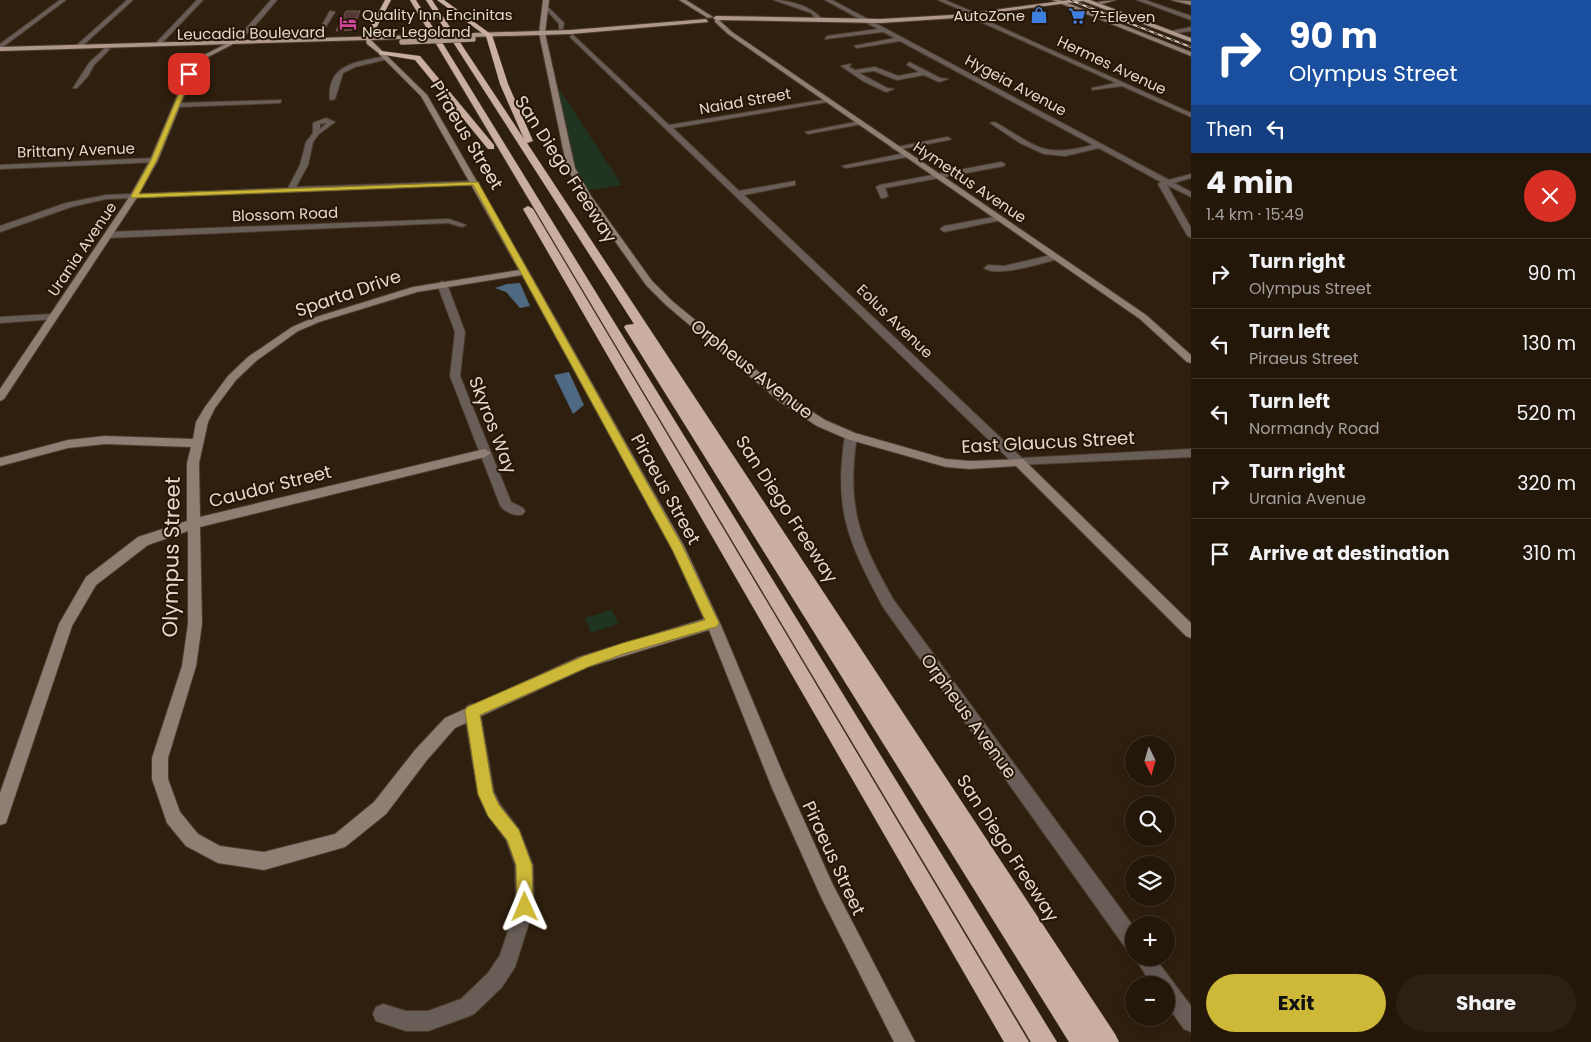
<!DOCTYPE html>
<meta charset="utf-8">
<style>
body{margin:0;font-family:Poppins,sans-serif;background:#2b2013;color:#f1f3f6;height:100vh;display:flex;flex-direction:column;font-size:19px;white-space:nowrap}
*{box-sizing:border-box;margin:0}
p{font-size:16px;color:#a39f9c}
.icon{flex:none;width:28px;height:28px;fill:none;stroke:currentColor;stroke-width:2;stroke-linecap:round;stroke-linejoin:round}
.map{position:relative;flex:1;overflow:hidden}
.side{display:flex;flex-direction:column;background:#23170a;width:400px}
.side>*{flex:none}
.hud{background:#1a4fa0;color:#fff;overflow:hidden}
.needle{width:32px;rotate:175deg}
.controls{position:absolute;left:1125px;top:736px;display:grid;gap:10px}
.controls a{display:grid;place-items:center;width:50px;height:50px;border-radius:50%;background:#23170a;box-shadow:0 2px 12px #0003,0 0 0 1px #40362b;font-size:25px}
.pin{position:absolute;display:grid;place-items:center;width:42px;height:42px;color:#fff;margin:-21px;border-radius:10px;box-shadow:0 2px 8px #0006}
.me{position:absolute;width:55px;margin:-28px;rotate:359deg;stroke-linejoin:round;filter:drop-shadow(0 0 4px #0008)}
.turn{display:flex;align-items:center;gap:18px;height:105px;padding:0 15px;font-size:22px}
.turn .icon{width:65px;height:65px;stroke-width:2.5}
.turn b{display:block;font-size:35px;line-height:42px}
.then{display:flex;align-items:center;height:48px;padding:0 15px;background:#0003;gap:10px;font-size:19px}
.round{display:grid;place-items:center;flex:none;width:52px;height:52px;border-radius:26px;background:#2b2013}
.summary{display:flex;align-items:center;justify-content:space-between;height:85px;padding:0 15px}
h1{font-size:30px;font-weight:700;line-height:38px}
.button{display:flex;gap:10px;margin-top:auto;padding:10px 15px}
.button a{flex:1;height:58px;border-radius:30px;background:#ceb837;color:#111;font-size:20px;font-weight:700;line-height:58px;text-align:center}
.button a+a{background:#2b2013;color:#f1f3f6}
ul{padding:0;list-style:none}
li{display:flex;align-items:center;gap:15px;height:70px;padding:0 15px;border-top:1px solid #40362b}
li div{flex:1}
li b{display:block;font-size:19px}
li em{font-style:normal}
main{display:flex;flex:1;min-height:0}
.map>svg:first-child{display:block}
.green{fill:#1f3521}
.water{fill:#4d6a82}
.building{fill:#543a36;stroke:#755955}
.lines{fill:none;stroke-linecap:round;stroke-linejoin:round}
.street-casing{stroke:#4c3c2d;stroke-width:2}
.secondary-casing{stroke:#4c3c2d;stroke-width:2}
.primary-casing{stroke:#4c3c2d;stroke-width:2}
.highway-casing{stroke:#4c3c2d;stroke-width:1}
.street{fill:#685d57;fill-rule:evenodd}
.secondary{fill:#907e75;fill-rule:evenodd}
.primary{fill:#ae988b;fill-rule:evenodd}
.highway{fill:#caafa0;fill-rule:evenodd}
.rail-casing{stroke:#cec2b7;stroke-width:2}
.rail{stroke:#251505;stroke-width:1;stroke-dasharray:4.5;stroke-linecap:butt}
.primary-bridge-casing{stroke:#4c3c2d;stroke-width:6;stroke-linecap:butt}
.primary-bridge{stroke:#ae988b;stroke-width:5.5}
.route{fill:#ceb837;stroke:#867824}
.labels{text-anchor:middle;dominant-baseline:central;stroke-width:4;stroke-linejoin:round;paint-order:stroke}
.far-poi-label{font-size:15px;fill:#e3d7cd;stroke:#251505;text-anchor:start}
.far-street-label{font-size:15px;fill:#e3d7cd;stroke:#251505}
.street-label{font-size:18px;fill:#e3d7cd;stroke:#251505}
.near-street-label{font-size:21px;fill:#e3d7cd;stroke:#251505}
</style>
<main>
<div class="map">
<svg width="1191" height="1042" viewBox="0 0 1191 1042">
<rect width="100%" height="100%" fill="#2f1f0e"/>
<path class="green" d="M550,75L622,185L582,191L578,186Z
M612,610L618,624L591,633L585,618Z"/>
<path class="water" d="M520,283L530,306L520,308L506,292L495,288L507,284Z
M569,372L584,405L573,414L554,375Z"/>
<path class="building" d="M346,11H360L352,30L336,31Z"/>
<g class="lines">
<g class="street-casing">
<path id="street" d="M60,0H66L0,49V44Z
M127,0H133L80,48H76V46Z
M197,0H203L159,46H155V44Z
M271,0H277C267,11 242,45 228,45V43L242,33Z
M774,0C790,0 812,7 822,19L817,20L811,13Z
M825,0H832L1169,180L1191,174V178L1174,183L1191,192V197L1167,185L1191,228V238L1187,235L1158,184L1161,182L1099,148L1065,156L1044,154L1020,143L990,123L995,122C1038,147 1042,158 1093,145L900,41L857,48L854,46L895,38L883,32L825,39L827,36L878,29Z
M938,0H945L973,12L968,13Z
M1137,0H1145L1191,16V20Z
M543,6H547L564,23L563,29H559V24Z
M330,11L335,12L317,41H313Z
M972,16H976L1191,113V117L1122,86L1092,90V88L1116,83L972,18Z
M1191,27V31L1170,34L1167,32Z
M572,34L669,125L829,99V101L827,102L673,128L739,191L795,181V185L744,195L1022,458L1191,449V457L1015,465L570,37Z
M105,48L110,49L94,65L88,76L77,88H73L89,63Z
M386,56L388,59L355,67L343,73L335,99L330,100C326,63 359,62 386,56Z
M909,62L940,78L948,79L939,82L924,75L897,80L874,71L859,73L887,88L894,89L886,92L863,81L841,66L851,64L849,67L855,70L875,67L898,76L919,72L907,65Z
M281,100V102L279,103L177,107L174,105L177,103Z
M326,118L335,122L319,134L313,142L308,165L296,187L475,181L479,183L475,185L106,199L71,207L0,232V226L66,203L106,195L288,188L300,165L306,142L313,133V123ZM327,123L320,129V124Z
M860,121L862,122V124L808,134L805,132Z
M947,137L951,139L949,140L896,150L892,148Z
M905,153H908V157L846,168L842,166Z
M154,158L158,160L157,162L0,169V165Z
M1001,162L1005,164L1004,166L885,188L888,196L884,198H881L876,187L880,185Z
M999,216H1002V220L944,232L940,229L944,226Z
M449,219L466,225L462,227L448,223L108,238L104,235L108,232Z
M1055,254L1058,255V259C1042,263 997,278 984,268L988,265L1004,266Z
M442,281L447,284L465,332L460,376L511,502L523,508L525,511L523,514C516,517 504,512 500,505L450,376L455,332L437,284Z
M53,314L56,315V319L0,323V317Z
M851,432L857,436C846,507 859,538 893,599L1134,927V952L1127,950L883,607C849,543 833,510 845,436Z
M472,704L477,706L480,711L494,792L500,804L519,829L533,865L534,907L515,967L502,987L474,1014L467,1017L428,1031H406L376,1021L373,1014L376,1007L383,1004L406,1011H428L461,999L488,973L500,955L516,907L515,865L506,840L488,816L478,794L464,711L467,706Z
M1135,958H1155L1191,1006V1032L1184,1029L1166,1004V985H1152Z"/>
</g>
<g class="secondary-casing">
<path id="secondary" d="M543,0H549L545,33L575,168L591,196L652,281L672,301L788,396L825,420L855,433L946,459L970,461L1023,459L1191,623V638L1186,636L1016,466L970,469L946,467L847,439L817,426L780,402L666,305L646,285L583,196L567,168L539,33Z
M679,0H686L713,17L708,18Z
M1052,0H1060L1191,52V56Z
M1116,0L1101,4L1098,2Z
M1171,0L1191,1V5Z
M715,20H719L732,32L1146,315L1191,355V363L1187,362L1140,319L728,34L715,22Z
M228,43L233,44L206,58L195,69L158,160L138,196L4,399L0,401V389L130,196L150,160L189,68L202,56Z
M379,52H383L427,95L529,272L684,546L720,623L784,776L833,885L915,1042H894L821,897L772,788L709,630L588,667L455,728L427,760L386,814L345,847L264,870L218,863L186,846L167,823L152,779V758L182,666L188,624V531L148,545L96,585L72,626L8,817L6,823L0,825V793L59,624L86,577L138,537L187,521V463L191,447L105,444L68,448L0,466V458L68,440L105,436L193,439L196,422L205,407L228,376L248,357L292,327L313,318L413,287L519,270L421,96L379,54ZM522,275L673,551L704,619L579,657L445,718L415,750L374,802L335,834L264,852L220,846L198,834L180,812L168,779V758L196,666L202,624L200,527L485,457L491,453L485,449L200,517L199,463L208,422L215,408L236,380L256,361L298,331L319,322L417,292Z"/>
</g>
<g class="primary-casing">
<path id="primary" d="M1069,0H1090L1191,38V42L1083,1L975,15L972,13Z
M969,14L971,17L881,23L716,20L713,18L716,16L881,19Z
M706,19L708,22L571,34L473,37L470,35L473,33L571,30Z
M424,35L426,38L371,40L384,53L381,55L367,44L366,40L0,51V47Z"/>
</g>
<g class="highway-casing">
<path id="highway" d="M385,0H391L371,38L366,39L365,38Z
M410,0H416L1057,1042H1031Z
M426,0H432L524,139L500,84L486,36L437,0H444L492,35L508,84L533,141L527,143L1115,1034L1119,1042H1069L624,327L626,325L634,324Z
M381,51L420,56L494,145V149H488L415,60L379,54V52Z
M528,206L533,209L1029,1042H1004L523,209Z"/>
</g>
<use href="#street" class="street"/>
<use href="#secondary" class="secondary"/>
<use href="#primary" class="primary"/>
<use href="#highway" class="highway"/>
<g class="rail-casing">
<path id="rail" d="M1070,0L1191,47"/>
</g>
<use href="#rail" class="rail"/>
<g class="primary-bridge-casing">
<path id="primary-bridge" d="M402,42L473,39"/>
</g>
<use href="#primary-bridge" class="primary-bridge"/>
</g>
<path class="route" d="M189,72L192,74L157,160L139,194L478,182L683,547L719,623L717,627L712,628L623,654L588,667L480,715L493,792L499,805L519,830L532,865L533,907L531,913L525,915L519,913L517,907L516,865L507,840L488,816L478,794L465,711L467,707L584,656L623,643L705,620L673,551L473,185L132,198L131,196L151,160L187,74Z"/>
<defs>
<g id="shop-bare" transform="scale(1.35)"><path d="M-5-2.5h2.3a2.7 3.5 0 0 1 5.4 0H5L5.5 6h-11ZM-1.5-2.5h3a1.5 2.3 0 0 0-3 0Z" fill="#3f7fe0" stroke="#251505" stroke-width="2.5" paint-order="stroke"/></g>
<g id="supermarket-bare" transform="scale(1.35)"><path d="M-6-5.5h2.5l.6 2H6L4.5 2H-2.5L-4.4-4H-6ZM-1.5 3.2a1.3 1.3 0 1 0 .1 0ZM3 3.2a1.3 1.3 0 1 0 .1 0Z" fill="#3f7fe0" stroke="#251505" stroke-width="2.5" paint-order="stroke"/></g>
<g id="hotel-bare" transform="scale(1.35)"><path d="M-6-4.5h1.5V1H6V5H4.5V3h-9V5H-6ZM-4 0a1.8 1.8 0 1 1 3.6 0ZM.5 0V-2.5h3Q6-2.5 6 0Z" fill="#d1479c" stroke="#251505" stroke-width="2.5" paint-order="stroke"/></g>
</defs>
<g fill-rule="evenodd">
<use href="#shop-bare" x="1039" y="15"/>
<use href="#supermarket-bare" x="1077" y="16"/>
<use href="#hotel-bare" x="348" y="23"/>
</g>
<g class="labels">
<g class="far-poi-label">
<text x="362" y="14">Quality Inn Encinitas<tspan x="362" dy="17">Near Legoland</tspan></text>
<text x="1025" y="15" text-anchor="end">AutoZone</text>
<text x="1091" y="16">7-Eleven</text>
</g>
<g class="far-street-label">
<text transform="translate(251 33) rotate(-1)">Leucadia Boulevard</text>
<text transform="translate(1112 65) rotate(25)">Hermes Avenue</text>
<text transform="translate(1016 85) rotate(28)">Hygeia Avenue</text>
<text transform="translate(745 101) rotate(-10)">Naiad Street</text>
<text transform="translate(76 150) rotate(-2)">Brittany Avenue</text>
<text transform="translate(970 182) rotate(34)">Hymettus Avenue</text>
<text transform="translate(285 214) rotate(-2)">Blossom Road</text>
<text transform="translate(82 249) rotate(-56)">Urania Avenue</text>
<text transform="translate(895 321) rotate(44)">Eolus Avenue</text>
</g>
<g class="street-label">
<text transform="translate(467 135) rotate(59)">Piraeus Street</text>
<text transform="translate(566 169) rotate(57)">San Diego Freeway</text>
<text transform="translate(348 293) rotate(-19)">Sparta Drive</text>
<text transform="translate(752 369) rotate(38)">Orpheus Avenue</text>
<text transform="translate(493 425) rotate(69)">Skyros Way</text>
<text transform="translate(1048 442) rotate(-3)">East Glaucus Street</text>
<text transform="translate(270 486) rotate(-14)">Caudor Street</text>
<text transform="translate(666 489) rotate(61)">Piraeus Street</text>
<text transform="translate(787 509) rotate(57)">San Diego Freeway</text>
<text transform="translate(969 716) rotate(54)">Orpheus Avenue</text>
<text transform="translate(1008 848) rotate(57)">San Diego Freeway</text>
<text transform="translate(834 858) rotate(65)">Piraeus Street</text>
</g>
<g class="near-street-label">
<text transform="translate(171 557) rotate(-89)">Olympus Street</text>
</g>
</g>
</svg>
<div class="controls">
<a><svg class="needle" viewBox="-14 -14 28 28"><path d="M0-13l5 13h-10z" fill="#e53935"/><path d="M0 13l5-13h-10z" fill="#a39f9c"/></svg></a>
<a><svg class="icon" aria-label="search" viewBox="0 0 24 24"><circle cx="10" cy="10" r="6"/><path d="M15 15l6 6"/></svg></a>
<a><svg class="icon" aria-label="layers" viewBox="0 0 24 24"><path d="M12 4l9 5-9 5-9-5zM3 14l9 5 9-5"/></svg></a>
<a>+</a>
<a>−</a>
</div>
<div class="pin" style="left:189px;top:74px;background:#d93025"><svg class="icon" aria-label="arrive" viewBox="0 0 24 24"><path d="M6 21V4h12l-3 4 3 4H6"/></svg></div>
<svg class="me" style="left:525px;top:907px" viewBox="-20 -20 40 40"><path d="M0-17L14 15 0 8-14 15z" fill="#ceb837" stroke="#fff" stroke-width="4"/></svg>
</div>
<section class="side">
<div class="hud">
<div class="turn"><svg class="icon" aria-label="right" viewBox="0 0 24 24"><path d="M7 20v-9h11M14 6l5 5-5 5"/></svg><div><b>90 m</b>Olympus Street</div></div>
<div class="then">Then<svg class="icon" aria-label="left" viewBox="0 0 24 24"><path d="M17 20v-9H6M10 6l-5 5 5 5"/></svg></div>
</div>
<div class="summary"><div><h1>4 min</h1><p>1.4 km · 15:49</p></div><a class="round" style="background:#d93025;color:#fff"><svg class="icon" aria-label="close" viewBox="0 0 24 24"><path d="M6 6l12 12M18 6L6 18"/></svg></a></div>
<ul>
<li><svg class="icon" aria-label="right" viewBox="0 0 24 24"><path d="M7 20v-9h11M14 6l5 5-5 5"/></svg><div><b>Turn right</b><p>Olympus Street</p></div><em>90 m</em></li>
<li><svg class="icon" aria-label="left" viewBox="0 0 24 24"><path d="M17 20v-9H6M10 6l-5 5 5 5"/></svg><div><b>Turn left</b><p>Piraeus Street</p></div><em>130 m</em></li>
<li><svg class="icon" aria-label="left" viewBox="0 0 24 24"><path d="M17 20v-9H6M10 6l-5 5 5 5"/></svg><div><b>Turn left</b><p>Normandy Road</p></div><em>520 m</em></li>
<li><svg class="icon" aria-label="right" viewBox="0 0 24 24"><path d="M7 20v-9h11M14 6l5 5-5 5"/></svg><div><b>Turn right</b><p>Urania Avenue</p></div><em>320 m</em></li>
<li><svg class="icon" aria-label="arrive" viewBox="0 0 24 24"><path d="M6 21V4h12l-3 4 3 4H6"/></svg><div><b>Arrive at destination</b></div><em>310 m</em></li>
</ul>
<div class="button"><a>Exit</a><a>Share</a></div>
</section>
</main>
